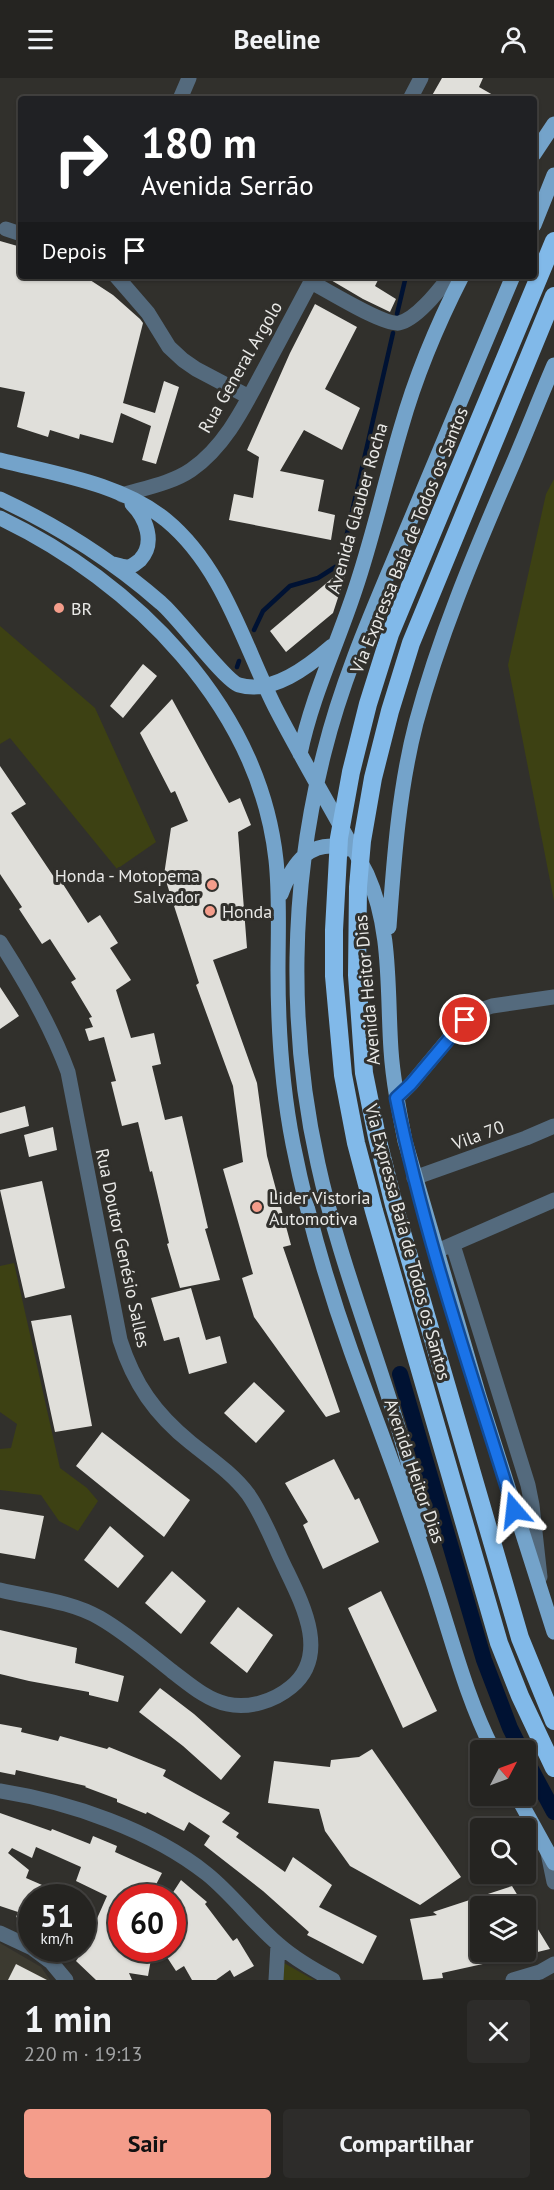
<!DOCTYPE html>
<html lang="pt">
<meta charset="utf-8">
<style>
body{margin:0;font-family:"PT Sans",sans-serif;background:#2d2c2a;color:#f1f3f6;height:100vh;display:flex;flex-direction:column;font-size:22px;white-space:nowrap}
*{box-sizing:border-box;margin:0}
p{font-size:20px;color:#a3a4a5}
.icon{flex:none;width:33px;height:33px;fill:none;stroke:currentColor;stroke-width:2;stroke-linecap:round;stroke-linejoin:round}
.map{position:relative;height:1902px;overflow:hidden}
.details{display:flex;flex-direction:column;background:#252421;flex:1}
.details>*{flex:none}
.banner{position:absolute;left:18px;top:18px;width:519px;height:183px;border-radius:6px;box-shadow:0 2px 4px #0004,0 0 0 2px #42413f;background:#202124;color:#fff;overflow:hidden}
.needle{width:39px;rotate:49deg}
.fabs{position:absolute;left:470px;top:1662px;display:grid;gap:12px}
.fabs a{display:grid;place-items:center;width:66px;height:66px;border-radius:6px;background:#252421;box-shadow:0 2px 4px #0004,0 0 0 2px #42413f;font-size:30px}
.speed{position:absolute;left:18px;top:1806px;display:flex;gap:12px;font-size:30px;font-weight:700;text-align:center}
.speed>*{display:grid;place-content:center;width:78px;height:78px;border-radius:50%;background:#252421;box-shadow:0 2px 4px #0004,0 0 0 2px #42413f;line-height:1}
.speed small{font-size:15px;font-weight:400}
.speed .limit{border:9px solid #d22;background:#fff;color:#111}
.pin{position:absolute;display:grid;place-items:center;width:51px;height:51px;color:#fff;margin:-26px;border:3px solid #fff;border-radius:50%;box-shadow:0 2px 6px #0007}
.me{position:absolute;width:66px;margin:-33px;rotate:343deg;stroke-linejoin:round;filter:drop-shadow(0 0 4px #0008)}
.turn{display:flex;align-items:center;gap:21px;height:126px;padding:0 24px;font-size:27px}
.turn .icon{width:78px;height:78px;stroke-width:2.5}
.turn b{display:block;font-size:42px;line-height:51px}
.then{display:flex;align-items:center;height:57px;padding:0 24px;background:#0003;gap:12px;font-size:22px}
.round{display:grid;place-items:center;flex:none;width:63px;height:63px;border-radius:6px;background:#2d2c2a}
.summary{display:flex;align-items:center;justify-content:space-between;height:102px;padding:0 24px}
h1{font-size:36px;font-weight:800;line-height:45px}
.action{display:flex;gap:12px;margin-top:auto;padding:12px 24px}
.action a{flex:1;height:69px;border-radius:6px;background:#f49d8b;color:#111;font-size:24px;font-weight:800;line-height:69px;text-align:center}
.action a+a{background:#2d2c2a;color:#f1f3f6}
header{display:flex;justify-content:space-between;align-items:center;height:78px;padding:0 24px;background:#252421;font-size:27px;font-weight:800}
.map>svg:first-child{display:block}
.built{fill:#3c3a30}
.green{fill:#3d4113}
.lines{fill:none;stroke-linecap:round;stroke-linejoin:round}
.stream{stroke:#001233;stroke-width:4.5}
.canal{stroke:#001233;stroke-width:16}
.building{fill:#e0dfda}
.minor{stroke:#546a7d;stroke-width:15}
.major{stroke:#74a3ca;stroke-width:15}
.highway{stroke:#81b9e9;stroke-width:18}
.route-casing{stroke:#114b97;stroke-width:15}
.route{stroke:#1a73e8;stroke-width:10}
.poi-dot{fill:#f49d8b;stroke:#31302c;stroke-width:2}
.labels{text-anchor:middle;dominant-baseline:central;stroke-width:6;stroke-linejoin:round;paint-order:stroke}
.street-label{font-size:18px;fill:#e9e9e7;stroke:#31302c}
.poi-label{font-size:18px;fill:#e9e9e7;stroke:#31302c;text-anchor:start}
</style>
<header><svg class="icon" aria-label="menu" viewBox="0 0 24 24"><path d="M4 6h16M4 12h16M4 18h16"/></svg>Beeline<svg class="icon" aria-label="person" viewBox="0 0 24 24"><circle cx="12" cy="8" r="4"/><path d="M4 21q1-7 8-7t8 7"/></svg></header>
<div class="map">
<svg width="554" height="1902" viewBox="0 0 554 1902">
<rect width="100%" height="100%" fill="#31302c"/>
<path class="built" d="M0,1865L41,1889L50,1902H0Z"/>
<path class="green" d="M554,401V823L508,587L546,416Z
M0,548L95,630L156,764L117,791L10,660L0,666Z
M14,1185L60,1390L87,1410L98,1423L78,1453L59,1443L41,1417L0,1412V1371L11,1370L17,1346L0,1334V1188Z
M284,1885L314,1902H283Z"/>
<g class="lines">
<path class="stream" d="M397,236L406,198
M254,552L263,533L290,508L318,500L340,486L393,255
M237,589L239,583"/>
<path class="canal" d="M400,1296L484,1582L510,1650L521,1672
M525,1680L554,1734"/>
</g>
<path class="building" d="M442,0H483L479,9L500,21H430Z
M0,163L21,169V198H84L113,217L140,241L143,245L123,325L155,335L164,303L179,309L156,386L142,382L151,348L121,335L113,365L80,356L79,361L50,352L48,359L17,349L25,314L0,309Z
M324,198H380L375,208L396,221L390,234L363,221Z
M315,226L357,249L325,311L360,330L342,372L304,352L280,393L324,402L318,433L335,437L331,462L229,442L234,416L253,420L259,379L247,372L290,275Z
M349,486L333,535L286,574L270,553Z
M143,586L157,598L123,640L110,628Z
M172,621L229,725L240,720L251,747L238,754L247,870L213,882L257,1005L267,1078L291,1167L283,1169L340,1334L326,1339L254,1239L242,1200L253,1196L223,1091L243,1084L233,1008L196,907L199,905L164,797L171,750L188,743L175,713L171,715L140,655Z
M0,688L26,726L11,735L58,805L61,803L88,845L100,837L118,865L110,870L131,902L116,912L131,960L154,955L161,986L152,988L165,1042L182,1038L208,1150L205,1151L220,1202L180,1210L167,1166L169,1165L152,1093L150,1094L138,1044L122,1048L111,1004L116,1003L104,959L89,963L85,951L93,949L89,940L92,939L71,904L76,901L50,861L42,866L19,831L22,829L0,796Z
M0,909L19,938L0,951Z
M25,1028L29,1048L0,1056V1035Z
M53,1049L57,1072L29,1079L24,1057Z
M42,1103L65,1210L25,1220L0,1112Z
M191,1210L206,1262L220,1258L227,1285L189,1296L179,1259L164,1263L151,1220Z
M71,1237L92,1348L55,1354L31,1243Z
M254,1304L285,1333L256,1365L224,1335Z
M102,1354L190,1422L164,1459L76,1388Z
M334,1381L355,1422L359,1420L379,1464L323,1491L303,1447L308,1444L285,1405Z
M0,1431L44,1438L35,1481L0,1475Z
M110,1448L144,1478L118,1510L84,1482Z
M172,1493L206,1523L181,1556L145,1525Z
M381,1513L437,1633L403,1650L348,1530Z
M238,1529L273,1557L247,1595L210,1565Z
M0,1552L77,1570L75,1585L124,1598L118,1624L89,1617V1614L29,1603L0,1596Z
M160,1610L194,1636L241,1678L221,1702L183,1668L139,1634Z
M0,1646L22,1650L21,1654L58,1663L60,1658L107,1671L109,1669L166,1692L163,1698L230,1735L222,1744L239,1755L236,1759L285,1794L293,1779L332,1807L319,1829L377,1858L363,1886L307,1857L309,1854L263,1813L204,1767L210,1758L189,1744L184,1753L147,1734L146,1736L117,1724V1721L85,1709L86,1708L16,1692L15,1697L0,1694Z
M372,1671L461,1799L420,1827L350,1788L325,1753L319,1731L268,1725L274,1683L330,1689L331,1682L359,1679Z
M0,1735L51,1753L52,1751L90,1766L93,1758L117,1768L115,1774L162,1795L149,1820H122V1870H153L148,1898L129,1895L132,1902H96L76,1883L78,1880L68,1870H82V1835L95,1845L107,1818L76,1803L81,1789L36,1769L32,1780L12,1770L8,1775L29,1792L26,1800L72,1820H32V1845L16,1839L18,1834L0,1828Z
M181,1802L207,1824L205,1826L233,1863L237,1860L254,1888L234,1899L230,1892L216,1902H192L184,1888L176,1893L161,1870H172V1816Z
M512,1808L524,1828H480V1874H514L515,1879L442,1895L443,1900L423,1902L410,1841L437,1837L433,1834Z
M525,1830L550,1871L525,1877Z
M16,1886L47,1902H8Z"/>
<g class="lines">
<path class="minor" d="M180,21L189,0
M410,21L421,0
M6,151L21,156
M116,198L148,235L169,269L183,282L196,291L249,319
M311,204C327,212 384,248 399,245C417,241 439,212 450,198
M122,417C145,410 172,405 191,392C227,367 246,325 266,288C282,258 298,228 314,198
M0,864C27,906 51,948 68,994L120,1262C134,1306 155,1336 191,1365C211,1381 232,1395 248,1416C262,1436 271,1459 281,1481C298,1518 333,1575 291,1609C274,1623 249,1631 227,1626C207,1622 189,1606 173,1594C149,1575 126,1555 100,1540C71,1523 33,1520 0,1512
M397,1020L411,1006L456,952L472,935L492,928L554,919
M414,1100L526,1060L554,1048
M453,1167L528,1407L532,1427L540,1499
M444,1170L554,1122
M0,1713C69,1724 152,1752 207,1796C233,1817 253,1845 279,1867C295,1881 314,1892 333,1902
M548,1775L554,1804
M0,1855L32,1870
M32,1870L51,1884L66,1902
M276,1902L278,1867
M513,1902L540,1894L554,1886"/>
<path class="major" d="M534,76L554,46
M534,147L554,97
M0,382C55,396 120,405 166,442C223,489 243,565 275,629C304,685 337,740 367,796C392,851 387,914 391,972C393,1003 399,1033 405,1063L479,1318L554,1554
M0,421C58,448 113,483 161,525C178,539 225,603 239,607C272,617 309,588 332,568
M0,440C134,504 259,628 276,782C280,819 278,856 278,893C278,951 282,1010 293,1066C307,1136 327,1206 351,1273C370,1326 390,1377 408,1430C418,1459 428,1487 437,1516C454,1569 468,1623 493,1672
M113,486C117,487 123,489 127,489C133,489 136,485 140,482C156,465 146,440 132,426
M300,676C312,618 337,567 355,512C373,459 385,404 401,350C416,297 437,247 462,198
M281,816C293,784 311,759 349,771
M389,849C394,780 399,711 416,645C439,559 473,478 508,397C524,361 538,324 554,287
M424,1452C400,1327 345,1210 318,1086C288,951 290,809 324,675C342,602 372,534 401,465C438,376 475,287 513,198
M517,1718L554,1785"/>
<path class="highway" d="M554,163L390,556L368,626L351,694L339,760L334,852V898L343,997L356,1065L374,1133L499,1565L520,1618L554,1690
M554,218L411,565L390,633L373,700L362,763L358,809L357,897L364,995L377,1059L394,1127L520,1560L554,1643"/>
</g>
<g class="lines">
<g class="route-casing">
<path id="route" d="M465,942L411,1006L396,1020C424,1158 472,1297 514,1432"/>
</g>
<use href="#route" class="route"/>
</g>
<g class="poi-dot">
<circle cx="59" cy="530" r="6"/>
<circle cx="212" cy="807" r="6"/>
<circle cx="210" cy="833" r="6"/>
<circle cx="257" cy="1129" r="6"/>
</g>
<g class="labels">
<g class="street-label">
<text transform="translate(240 289) rotate(-60)">Rua General Argolo</text>
<text transform="translate(357 430) rotate(-74)">Avenida Glauber Rocha</text>
<text transform="translate(409 462) rotate(-68)">Via Expressa Baía de Todos os Santos</text>
<text transform="translate(367 912) rotate(-95)">Avenida Heitor Dias</text>
<text transform="translate(478 1057) rotate(-20)">Vila 70</text>
<text transform="translate(408 1164) rotate(75)">Via Expressa Baía de Todos os Santos</text>
<text transform="translate(123 1170) rotate(78)">Rua Doutor Genésio Salles</text>
<text transform="translate(415 1393) rotate(71)">Avenida Heitor Dias</text>
</g>
<g class="poi-label">
<text x="71" y="530">BR</text>
<text x="200" y="797" text-anchor="end">Honda - Motopema<tspan x="200" dy="21">Salvador</tspan></text>
<text x="222" y="833">Honda</text>
<text x="269" y="1119">Lider Vistoria<tspan x="269" dy="21">Automotiva</tspan></text>
</g>
</g>
</svg>
<div class="fabs">
<a><svg class="needle" viewBox="-14 -14 28 28"><path d="M0-13l5 13h-10z" fill="#e53935"/><path d="M0 13l5-13h-10z" fill="#a3a4a5"/></svg></a>
<a><svg class="icon" aria-label="search" viewBox="0 0 24 24"><circle cx="10" cy="10" r="6"/><path d="M15 15l6 6"/></svg></a>
<a><svg class="icon" aria-label="layers" viewBox="0 0 24 24"><path d="M12 4l9 5-9 5-9-5zM3 14l9 5 9-5"/></svg></a>
</div>
<div class="speed"><div>51<small>km/h</small></div><div class="limit">60</div></div>
<div class="pin" style="left:465px;top:942px;background:#d93025"><svg class="icon" aria-label="arrive" viewBox="0 0 24 24"><path d="M6 21V4h12l-3 4 3 4H6"/></svg></div>
<svg class="me" style="left:514px;top:1432px" viewBox="-20 -20 40 40"><path d="M0-17L14 15 0 8-14 15z" fill="#1a73e8" stroke="#fff" stroke-width="4"/></svg>
<div class="banner">
<div class="turn"><svg class="icon" aria-label="right" viewBox="0 0 24 24"><path d="M7 20v-9h11M14 6l5 5-5 5"/></svg><div><b>180 m</b>Avenida Serrão</div></div>
<div class="then">Depois<svg class="icon" aria-label="arrive" viewBox="0 0 24 24"><path d="M6 21V4h12l-3 4 3 4H6"/></svg></div>
</div>
</div>
<section class="details">
<div class="summary"><div><h1>1 min</h1><p>220 m · 19:13</p></div><a class="round"><svg class="icon" aria-label="close" viewBox="0 0 24 24"><path d="M6 6l12 12M18 6L6 18"/></svg></a></div>
<div class="action"><a>Sair</a><a>Compartilhar</a></div>
</section>
